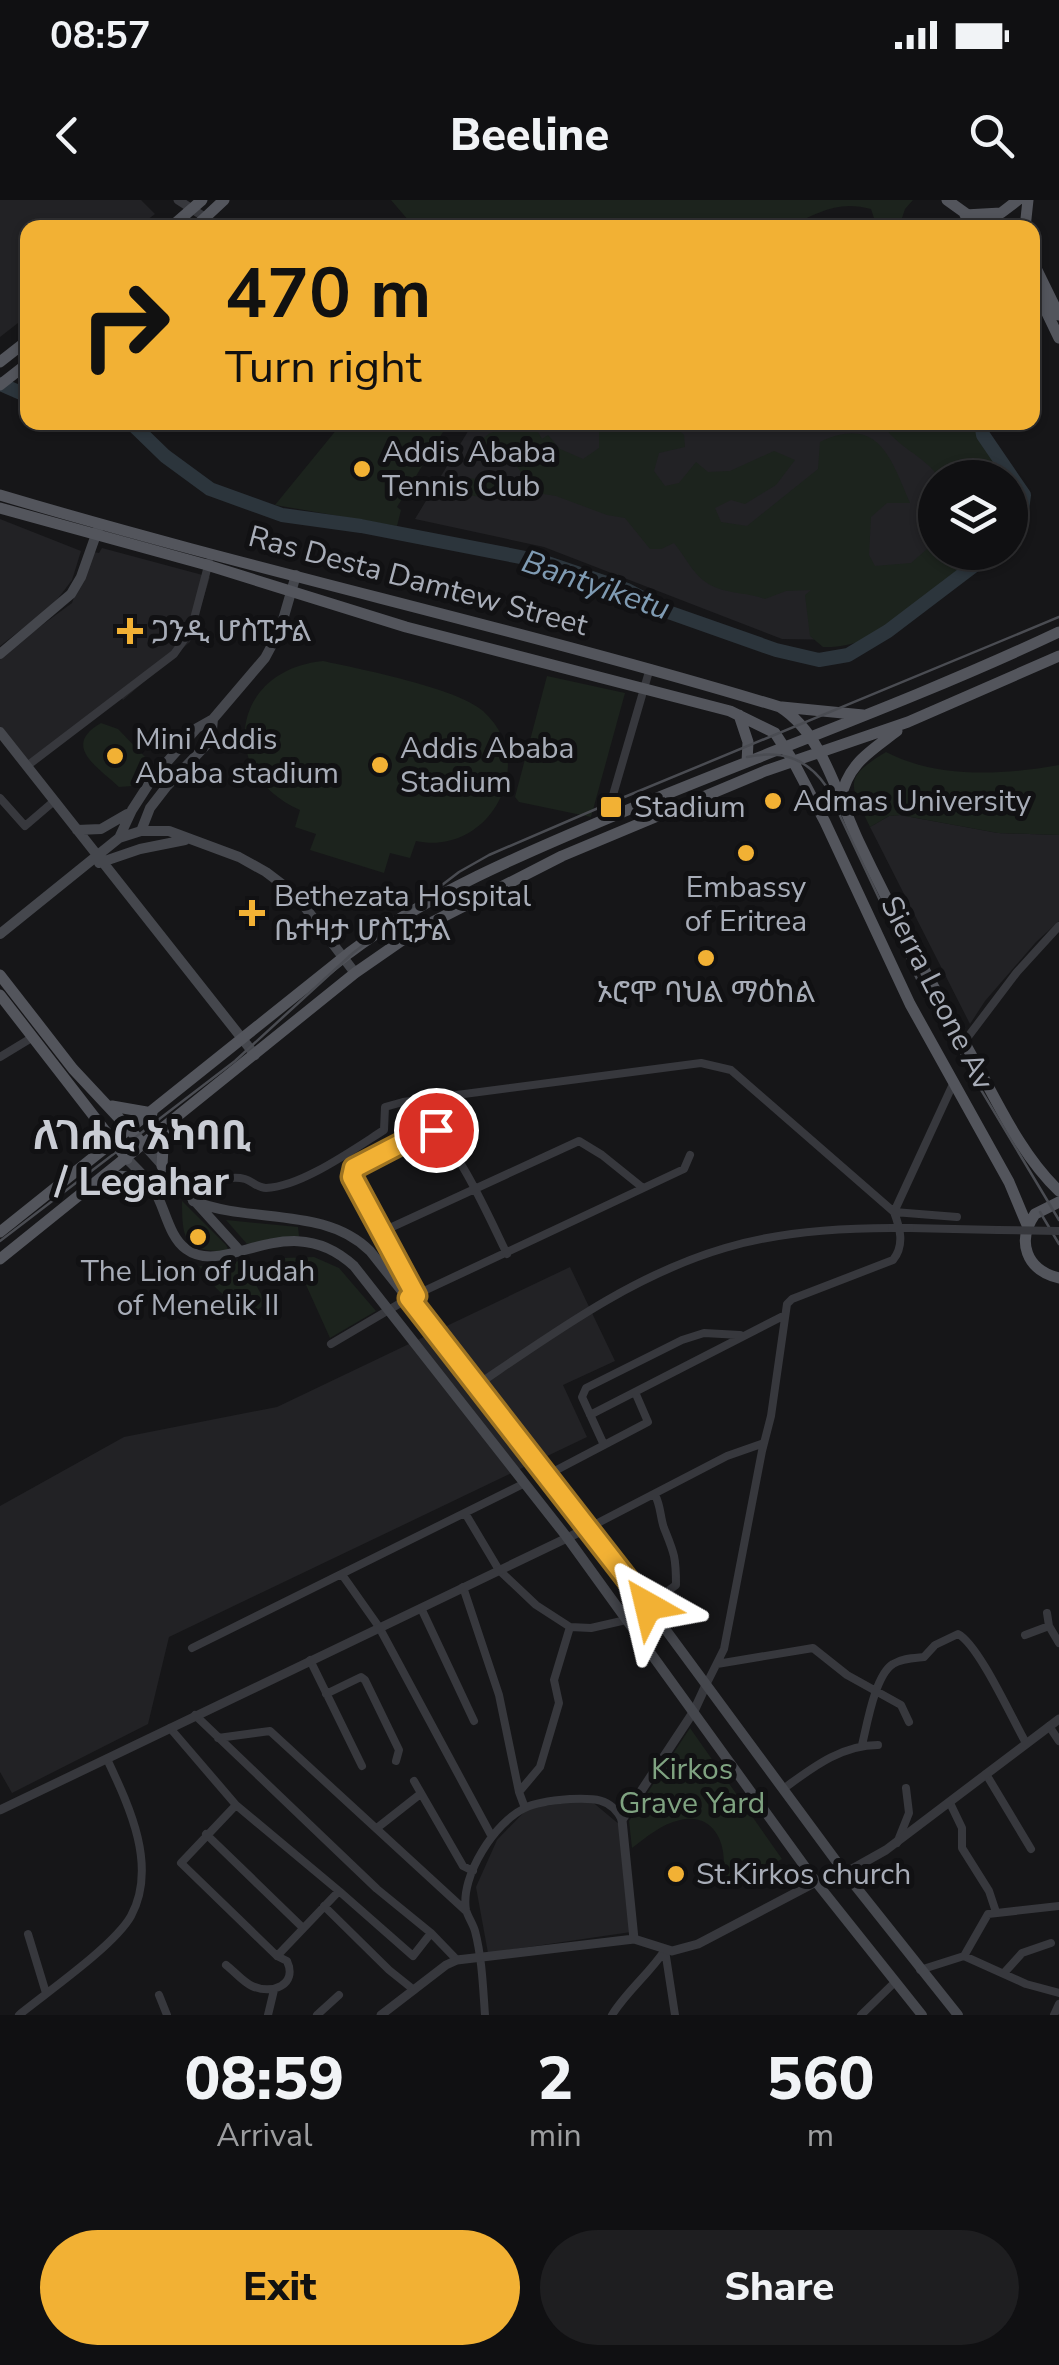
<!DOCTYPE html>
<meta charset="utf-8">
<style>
body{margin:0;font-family:"Nunito Sans","Noto Sans Ethiopic",sans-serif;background:#1e1e20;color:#f1f3f6;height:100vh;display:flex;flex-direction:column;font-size:38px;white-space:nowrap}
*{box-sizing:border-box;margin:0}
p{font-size:32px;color:#9c9d9f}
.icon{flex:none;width:55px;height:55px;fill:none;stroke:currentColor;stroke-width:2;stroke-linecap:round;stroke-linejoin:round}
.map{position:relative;height:1815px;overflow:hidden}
.panel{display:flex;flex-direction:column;background:#101012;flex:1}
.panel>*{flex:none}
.hud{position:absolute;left:20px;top:20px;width:1020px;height:210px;border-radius:20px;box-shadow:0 2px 8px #0004,0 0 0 2px #303032;background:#f2b134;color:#111;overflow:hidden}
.controls{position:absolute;left:918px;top:260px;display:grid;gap:20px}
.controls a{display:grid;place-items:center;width:110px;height:110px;border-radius:50%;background:#101012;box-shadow:0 2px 8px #0004,0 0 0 2px #303032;font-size:50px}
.pin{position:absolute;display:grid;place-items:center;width:85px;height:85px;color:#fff;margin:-42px;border:5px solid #fff;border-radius:50%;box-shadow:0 2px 10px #0007}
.me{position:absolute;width:110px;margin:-55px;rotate:323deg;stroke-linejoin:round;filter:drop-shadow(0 0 8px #0008)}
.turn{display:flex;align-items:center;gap:35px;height:210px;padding:0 40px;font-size:45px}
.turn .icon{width:130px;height:130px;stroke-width:2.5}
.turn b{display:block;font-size:70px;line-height:85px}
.eta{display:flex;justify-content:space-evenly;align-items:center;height:170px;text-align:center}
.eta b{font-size:60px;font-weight:800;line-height:70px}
.button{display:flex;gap:20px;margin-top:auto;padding:20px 40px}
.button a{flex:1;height:115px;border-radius:60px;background:#f2b134;color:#111;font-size:40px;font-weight:800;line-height:115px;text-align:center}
.button a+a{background:#1e1e20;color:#f1f3f6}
.status{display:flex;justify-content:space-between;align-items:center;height:70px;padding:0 50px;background:#101012;direction:ltr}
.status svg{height:28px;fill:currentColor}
header{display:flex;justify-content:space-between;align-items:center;height:130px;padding:0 40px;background:#101012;font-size:45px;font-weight:800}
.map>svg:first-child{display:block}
.built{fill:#222225}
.green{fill:#1c231d}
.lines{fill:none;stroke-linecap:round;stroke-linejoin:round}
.river{stroke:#2c353c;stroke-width:14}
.minor{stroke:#37383d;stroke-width:8}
.tertiary{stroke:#37383d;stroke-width:9}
.secondary{stroke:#45474d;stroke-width:10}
.primary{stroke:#53555c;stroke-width:11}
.tram{stroke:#4a4c52;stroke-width:2.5}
.minor-bridge{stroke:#37383d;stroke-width:8}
.route-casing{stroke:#9d7322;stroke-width:25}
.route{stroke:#f2b134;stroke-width:18}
.poi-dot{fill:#f2b134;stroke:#111113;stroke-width:4}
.labels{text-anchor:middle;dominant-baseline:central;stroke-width:10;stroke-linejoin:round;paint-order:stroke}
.poi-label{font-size:30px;fill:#a8adb8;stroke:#111113;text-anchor:start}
.street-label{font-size:30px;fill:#a8adb8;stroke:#111113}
.park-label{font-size:30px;fill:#7fa381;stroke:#111113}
.water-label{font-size:32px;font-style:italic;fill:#7f9bb3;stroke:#111113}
.district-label{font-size:40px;font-weight:bold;fill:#c9ccd4;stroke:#111113}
</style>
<div class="status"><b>08:57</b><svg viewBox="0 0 49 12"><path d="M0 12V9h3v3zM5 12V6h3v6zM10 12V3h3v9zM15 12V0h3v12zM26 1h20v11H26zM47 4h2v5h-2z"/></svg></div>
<header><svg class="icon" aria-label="back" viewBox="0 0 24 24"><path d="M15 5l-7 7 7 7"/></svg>Beeline<svg class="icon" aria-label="search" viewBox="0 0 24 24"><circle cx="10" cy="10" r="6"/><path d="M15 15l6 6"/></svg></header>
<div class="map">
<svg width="1059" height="1815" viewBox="0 0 1059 1815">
<rect width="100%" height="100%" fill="#161618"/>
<path class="built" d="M0,0H141L155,14L138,27L28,28L27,116L0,137Z
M473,223H969L997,277L935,278V352L845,440L782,439L544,347L415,319Z
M0,319L81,351L72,380L53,405L0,446Z
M102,348L210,377L190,442L123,500L121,497L27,566L0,532V456L72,403L90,351L99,353Z
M900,615L998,633L1059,635V721L1036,742L985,801L970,824L870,627L889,616Z
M570,1067L615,1161L563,1185L587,1237L169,1437L148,1524L12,1593L0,1572V1306L124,1237L277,1207Z
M590,1600L620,1625L631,1732L488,1753L476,1687L497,1640L528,1608Z"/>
<path class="green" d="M391,0H913L905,9L899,27H877L871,9C838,0 818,13 788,27L415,28Z
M342,223H420L443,232L397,307L401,310L397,326L275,305Z
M504,223H533L542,239L548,235L560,249L583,259L599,248V223H627L635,226L636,223H672L684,235L685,247L659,253L654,271L665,286L679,283L696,262L708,272L730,271L774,251L795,260L776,285L745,304L731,300L715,308L721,322L747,326L818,269L820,242C879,214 891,259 910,303H887L871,317L869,355L875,366L911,363L935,342V352L975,353L977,360C933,394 883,449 823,447L810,436L805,395L811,390L786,391L765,399C749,393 733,394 717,388C695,380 688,360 674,343L661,349H650L625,318L607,315L556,296L525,291L493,299L456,293L450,287L456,277L520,283L523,278C517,255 493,260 473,255L472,247L490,233L506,228Z
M882,223H982C1002,253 1030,293 1026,330L1010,342V278L939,277C923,255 895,246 882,223Z
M323,461C360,469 457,488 483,511C541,563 489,657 416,641L410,658L390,653L384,673L310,650L316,634L295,627L300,610C216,573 231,470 323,461Z
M547,476L625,493L591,617L519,602L515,597Z
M101,523L118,529L146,558L143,577L132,586L119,587C98,567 61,546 101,523Z
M886,552C938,579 1004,575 1059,565V635L998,633L900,615L889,616L870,627C849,584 843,578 886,552Z
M182,1001L226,1045L229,1051C185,1052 182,1042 182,1001Z
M226,1020L298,1027L299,1036L247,1044Z
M314,1057L339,1068L376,1111L330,1138L302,1076L290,1071L282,1058Z
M238,1061L245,1065L266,1103L248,1118L216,1088L199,1066L224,1067Z
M690,1528L782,1659L728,1686L722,1677C729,1648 716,1612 680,1620C661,1624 647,1637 632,1648L629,1621Z"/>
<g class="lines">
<path class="river" d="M0,184L28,196
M130,222L165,256L210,289L282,315L361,326L541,361L627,390L671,413L776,450L819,460L848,455L888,431L992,352
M981,222L983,235L1024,295L1020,325L1010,335"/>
<path class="minor" d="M27,566L174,454L191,430L209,362
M0,598L25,626L53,602
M606,619L650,468
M964,842L1017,772L1059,726
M0,857L33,837
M954,882L894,1012L957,1017
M185,992C202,986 226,974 245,979C252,981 257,988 266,988C301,987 354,949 384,930L385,907L403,902L701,863L731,870L894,1012C900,1028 905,1045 893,1060L792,1099L787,1104L771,1216L762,1251L724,1449L706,1485
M910,1028L998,1030
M379,1033L579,941L602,955L643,988
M416,1096L379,1033L352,971L431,929C454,937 494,1028 507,1054
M331,1144L409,1098L684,969L690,955
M477,1185C555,1132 633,1075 725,1048C778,1032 836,1028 892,1028
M590,1215L785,1115
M604,1245L582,1197L586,1188L682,1140L704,1133L740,1135
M547,1275L648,1222L635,1192
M465,1313L499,1370L536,1405L570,1427L554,1480L559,1503L540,1567L519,1592L525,1608
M590,1327L727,1256L764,1243
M343,1376L379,1427L491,1635
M463,1387L499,1495L519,1592
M648,1406L676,1385C676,1356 674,1353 664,1328C660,1317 661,1306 655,1295
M421,1408L474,1521
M1047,1413L1049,1426L1059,1443
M570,1427L591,1428L626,1420
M1025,1435L1049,1426
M192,1448L525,1283
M310,1460L362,1566
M717,1464L813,1448L847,1475L901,1505L909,1522
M326,1494L361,1477L365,1480L399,1550L396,1561
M195,1515L377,1689L431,1733
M1049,1526L1059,1541
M170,1528L236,1605L339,1691L277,1756
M218,1538L270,1531L466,1711
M862,1545C867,1525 875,1475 893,1464C902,1458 914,1458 924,1457L935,1445L958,1434C979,1445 1012,1519 1026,1543
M986,1574L1031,1649
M414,1581L463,1666L473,1671
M783,1589C812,1568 841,1545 878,1545
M950,1603L962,1628V1648L989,1691L996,1712
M377,1628L419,1595
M206,1634L302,1727
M897,1643L909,1613L906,1588
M339,1691L413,1756L431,1733L457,1760
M324,1706L389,1770L414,1790
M28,1734L46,1793
M665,1750L675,1815
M964,1756L988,1714L1059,1706
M226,1765C234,1771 243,1782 252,1786C272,1795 298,1785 287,1761L277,1756L181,1663L236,1605
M920,1770L964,1756L1026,1784L1059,1793
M1004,1773L1022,1753L1051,1743
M159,1795L167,1815
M19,1815C47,1792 114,1746 131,1716C158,1666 129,1606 107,1559
M268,1815L274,1790
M317,1815L339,1795
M485,1815C483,1787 482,1758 475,1731C473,1724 468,1717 466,1710C460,1676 495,1622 525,1608C536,1602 557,1600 570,1599C592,1598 611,1597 622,1620
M612,1815C627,1791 649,1774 665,1750
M861,1815L895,1782
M1054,1815L1059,1804"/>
<path class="tertiary" d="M178,0L206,18
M0,1610L590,1327
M634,1739L622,1620L694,1511L706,1485
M381,1815L446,1765L457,1760L634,1739L672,1751L698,1744L816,1682L845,1673L886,1650L1059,1519"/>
<path class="secondary" d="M0,454L71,394L81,377L98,329
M0,532L255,855
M77,630L101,629L127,614
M141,631L150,608L167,586L211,540L213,519
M119,638L132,610L152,579L197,528L213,519L265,458L280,430L296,375
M99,663L140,649L185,640
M0,734L119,638L141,631H169L239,657L266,672L295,694L355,773
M144,945L239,1050
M127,959C136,968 146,977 153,988C165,1006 168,1036 186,1049C226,1079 288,1005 354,1066L566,1336L816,1682L922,1815
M193,1001C251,1024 325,1006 370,1051L590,1327L845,1673L958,1815"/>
<path class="primary" d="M947,0L986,28
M965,15L1001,13L1018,0
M170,28L202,0
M194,28L224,0
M1025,28L1028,0
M1032,60L1059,115
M1032,82L1059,138
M0,162L28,140
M0,185L28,163
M0,295C258,372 522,429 780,507C823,534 838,598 859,642C894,716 933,786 973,858C998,903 1021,955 1059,991
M0,308L207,365L406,427L730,511L775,533L793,561L825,622L910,804L1009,982L1027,1025
M782,507L863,515
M739,515L748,542L747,562
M841,599C847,564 871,551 897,531
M0,775L73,869L144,945
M0,795L127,959
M112,906L152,913
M162,966L164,929
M106,975L140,978L151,984
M1059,1002L1035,1014C1016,1041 1026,1070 1059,1078
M0,1032L349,753C429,693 525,653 618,614C764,553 915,500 1059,432
M0,1059L355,773L417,730L562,656L765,571L908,522L1059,456"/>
<path class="tram" d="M747,557C780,550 806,557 826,586L926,798L1059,1020
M1040,1012L1059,1044
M0,1041L235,861L353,753L459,672L489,655L610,603L1059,417"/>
<path class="minor-bridge" d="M892,1028H910
M998,1030L1059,1031"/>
</g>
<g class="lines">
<g class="route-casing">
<path id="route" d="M436,930L431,928L354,968L352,977L416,1096L409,1098L648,1406"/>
</g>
<use href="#route" class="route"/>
</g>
<g class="poi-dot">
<circle cx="362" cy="269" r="10"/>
<path d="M125 416h10v10h10v10h-10v10h-10v-10h-10v-10h10z"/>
<circle cx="115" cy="556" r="10"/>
<circle cx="380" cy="565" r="10"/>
<circle cx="773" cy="601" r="10"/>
<rect x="599" y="595" width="24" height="24" rx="5"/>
<circle cx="746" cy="653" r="10"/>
<path d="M247 698h10v10h10v10h-10v10h-10v-10h-10v-10h10z"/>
<circle cx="706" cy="758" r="10"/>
<circle cx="198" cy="1037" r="10"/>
<circle cx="676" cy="1674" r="10"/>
</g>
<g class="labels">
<g class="poi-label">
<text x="382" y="252">Addis Ababa<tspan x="382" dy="34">Tennis Club</tspan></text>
<text x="152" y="431">ጋንዲ ሆስፒታል</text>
<text x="135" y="539">Mini Addis<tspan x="135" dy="34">Ababa stadium</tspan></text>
<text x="400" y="548">Addis Ababa<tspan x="400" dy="34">Stadium</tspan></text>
<text x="793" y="601">Admas University</text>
<text x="634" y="607">Stadium</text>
<text x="746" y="687" text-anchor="middle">Embassy<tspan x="746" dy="34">of Eritrea</tspan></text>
<text x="274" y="696">Bethezata Hospital<tspan x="274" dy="34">ቤተዛታ ሆስፒታል</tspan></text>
<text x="706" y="792" text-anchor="middle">ኦሮሞ ባህል ማዕከል</text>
<text x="198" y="1071" text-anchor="middle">The Lion of Judah<tspan x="198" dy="34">of Menelik II</tspan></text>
<text x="696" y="1674">St.Kirkos church</text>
</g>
<g class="street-label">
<text transform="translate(418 381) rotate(15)">Ras Desta Damtew Street</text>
<text transform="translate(937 793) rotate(63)">Sierra Leone Av</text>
</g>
<g class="park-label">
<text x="692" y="1569">Kirkos<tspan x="692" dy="34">Grave Yard</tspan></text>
</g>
<g class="water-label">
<text transform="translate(596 385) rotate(19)">Bantyiketu</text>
</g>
<g class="district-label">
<text x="142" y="936">ለገሐር አካባቢ<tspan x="142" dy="46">/ Legahar</tspan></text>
</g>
</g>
</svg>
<div class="controls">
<a><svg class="icon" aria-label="layers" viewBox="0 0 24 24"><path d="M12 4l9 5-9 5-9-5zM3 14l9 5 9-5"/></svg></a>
</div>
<div class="pin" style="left:436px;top:930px;background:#d93025"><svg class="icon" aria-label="arrive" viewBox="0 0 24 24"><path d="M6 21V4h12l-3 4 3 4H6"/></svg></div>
<svg class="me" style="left:648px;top:1406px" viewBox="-20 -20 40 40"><path d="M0-17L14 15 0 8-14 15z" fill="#f2b134" stroke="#fff" stroke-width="4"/></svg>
<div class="hud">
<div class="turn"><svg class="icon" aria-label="right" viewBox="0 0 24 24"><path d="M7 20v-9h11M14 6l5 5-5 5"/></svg><div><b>470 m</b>Turn right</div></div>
</div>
</div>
<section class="panel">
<div class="eta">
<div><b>08:59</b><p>Arrival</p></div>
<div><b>2</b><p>min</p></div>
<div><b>560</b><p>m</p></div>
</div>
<div class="button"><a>Exit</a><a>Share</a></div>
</section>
